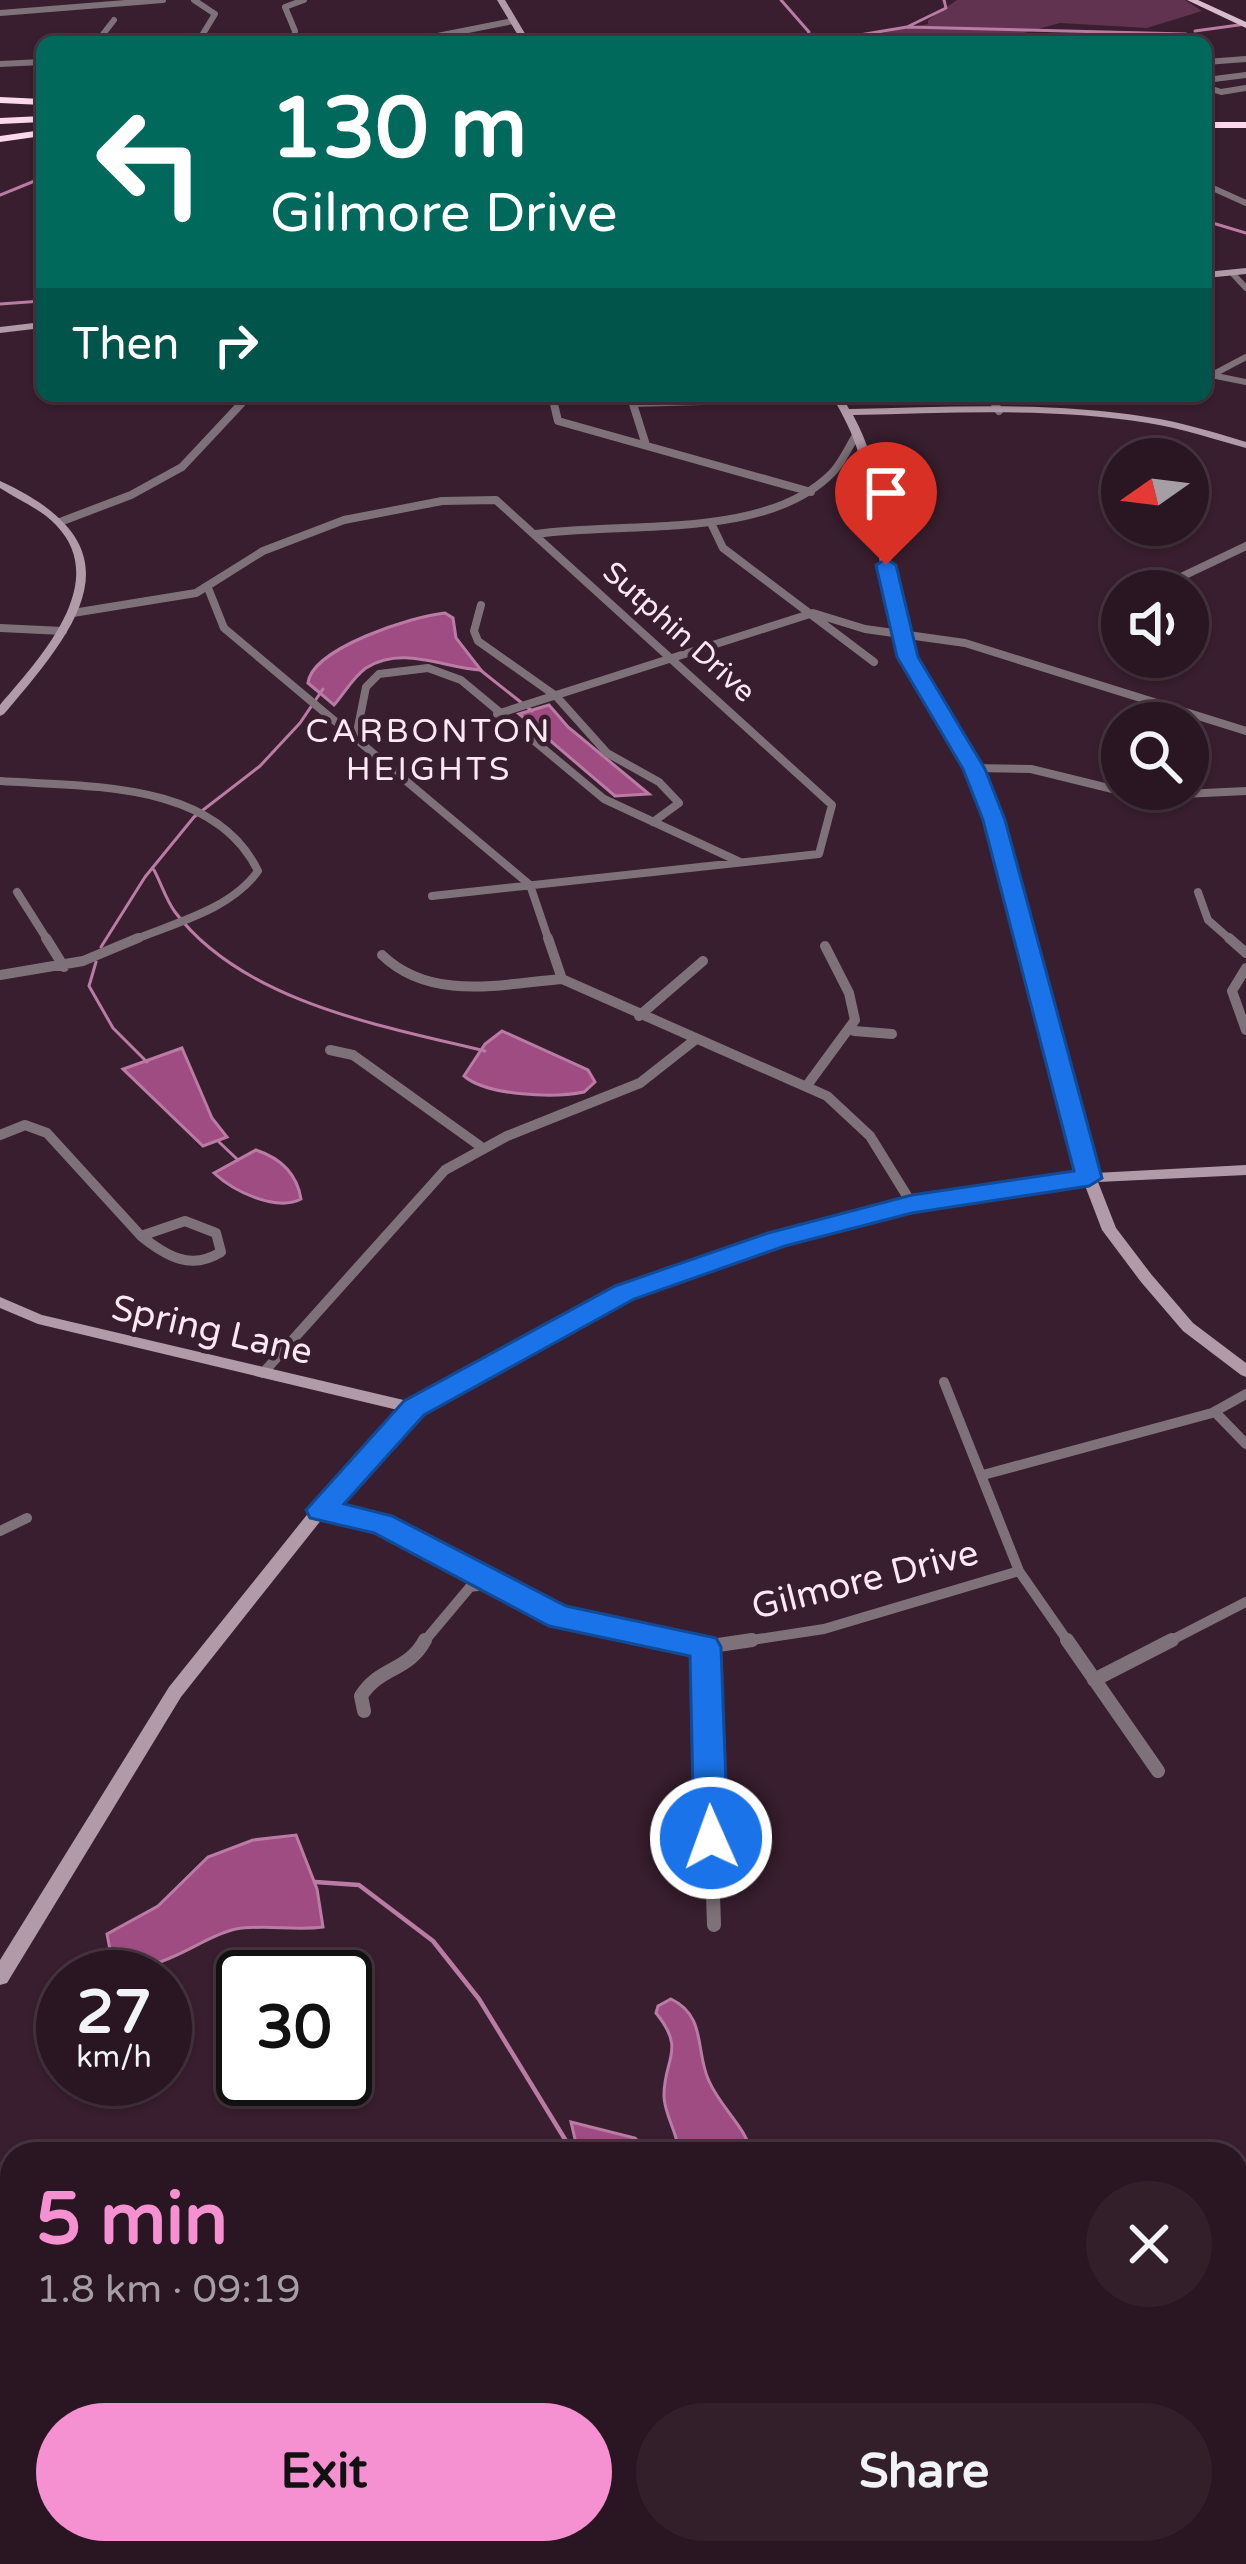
<!DOCTYPE html>
<meta charset="utf-8">
<style>
body{margin:0;font-family:"Varela Round",sans-serif;background:#321f2a;color:#f1f3f6;height:100vh;display:flex;flex-direction:column;font-size:45px;white-space:nowrap}
*{box-sizing:border-box;margin:0}
p{font-size:39px;color:#a59fa5}
.icon{flex:none;width:66px;height:66px;fill:none;stroke:currentColor;stroke-width:2;stroke-linecap:round;stroke-linejoin:round}
.map{position:relative;flex:1;overflow:hidden}
.drawer{position:absolute;left:0px;top:2142px;width:1248px;height:423px;display:flex;flex-direction:column;background:#2a1622;border-radius:36px 36px 0 0;box-shadow:0 3px 9px #0004,0 0 0 3px #463540}
.drawer>*{flex:none}
.banner{position:absolute;left:36px;top:36px;width:1176px;height:366px;border-radius:18px;box-shadow:0 3px 9px #0004,0 0 0 3px #463540;background:#00695c;color:#fff;overflow:hidden}
.needle{width:78px;rotate:256deg}
.buttons{position:absolute;left:1101px;top:438px;display:grid;gap:24px}
.buttons a{display:grid;place-items:center;width:108px;height:108px;border-radius:50%;background:#2a1622;box-shadow:0 3px 9px #0004,0 0 0 3px #463540;font-size:60px}
.speed{position:absolute;left:36px;top:1950px;display:flex;gap:24px;font-size:60px;font-weight:700;text-align:center}
.speed>*{display:grid;place-content:center;width:156px;height:156px;border-radius:50%;background:#2a1622;box-shadow:0 3px 9px #0004,0 0 0 3px #463540;line-height:1}
.speed small{font-size:30px;font-weight:400}
.speed .limit{border:6px solid #111;border-radius:18px;background:#fff;color:#111}
.pin{position:absolute;display:grid;place-items:center;width:102px;height:102px;color:#fff;margin:-123px -51px;border-radius:50% 50% 50% 0;rotate:-45deg;box-shadow:0 0 12px #0007}
.pin .icon{rotate:45deg}
.me{position:absolute;width:132px;margin:-66px;rotate:358deg;stroke-linejoin:round;filter:drop-shadow(0 0 9px #0008)}
.turn{display:flex;align-items:center;gap:42px;height:252px;padding:0 36px;font-size:54px}
.turn .icon{width:156px;height:156px;stroke-width:2.5}
.turn b{display:block;font-size:84px;line-height:102px}
.then{display:flex;align-items:center;height:114px;padding:0 36px;background:#0003;gap:24px;font-size:45px}
.round{display:grid;place-items:center;flex:none;width:126px;height:126px;border-radius:63px;background:#321f2a}
.overview{display:flex;align-items:center;justify-content:space-between;height:204px;padding:0 36px}
h1{font-size:72px;font-weight:800;line-height:90px;color:#f590d1}
.action{display:flex;gap:24px;margin-top:auto;padding:24px 36px}
.action a{flex:1;height:138px;border-radius:72px;background:#f590d1;color:#111;font-size:48px;font-weight:800;line-height:138px;text-align:center}
.action a+a{background:#321f2a;color:#f1f3f6}
.map>svg:first-child{display:block}
.green{fill:#613351}
.water{fill:#9e4c82;stroke:#ba7ba4;stroke-width:3}
.lines{fill:none;stroke-linecap:round;stroke-linejoin:round}
.stream-far1{stroke:#ba7ba4;stroke-width:3}
.stream{stroke:#ba7ba4;stroke-width:4.5}
.street-far3{stroke:#7f7179;stroke-width:6}
.street-far2{stroke:#7f7179;stroke-width:8}
.street-far1{stroke:#7f7179;stroke-width:10}
.street{stroke:#7f7179;stroke-width:14}
.secondary{fill:#b29ba8;fill-rule:evenodd}
.primary{fill:#d8bbcc;fill-rule:evenodd}
.highway{fill:#fcd8ed;fill-rule:evenodd}
.route{fill:#1a73e8;stroke:#114b97;stroke-width:3}
.labels{text-anchor:middle;dominant-baseline:central;stroke-width:9;stroke-linejoin:round;paint-order:stroke}
.far-street-label{font-size:30px;fill:#fbe8f3;stroke:#381e2e}
.far-neighbourhood-label{font-size:33px;letter-spacing:3px;fill:#fbe8f3;stroke:#381e2e}
.street-label{font-size:36px;fill:#fbe8f3;stroke:#381e2e}
</style>
<div class="map">
<svg width="1246" height="2564" viewBox="0 0 1246 2564">
<rect width="100%" height="100%" fill="#381e2e"/>
<path class="green" d="M957,0H1185L1202,11L1147,28L1060,23L990,42H836L928,24V20Z"/>
<path class="water" d="M445,613L453,618L456,638L481,670C443,668 403,645 366,668C353,677 344,694 334,705L308,683C312,648 413,616 445,613Z
M549,705L568,727L649,794L615,796L519,714Z
M502,1031L588,1070L595,1082L584,1092C555,1098 487,1096 464,1076L485,1044Z
M182,1048L212,1118L227,1137L203,1146L123,1069Z
M256,1150C280,1158 297,1174 301,1199C276,1212 233,1191 214,1173Z
M296,1835L317,1889L323,1927C294,1931 264,1924 236,1929C198,1936 147,1988 111,1955L107,1934L158,1906L208,1857L253,1840Z
M671,1999C707,2016 695,2052 709,2081C721,2108 744,2125 753,2154H678C679,2134 665,2117 664,2097C663,2059 687,2051 656,2013L658,2006Z
M571,2122L635,2138L652,2154H592L576,2143Z"/>
<g class="lines">
<path class="stream-far1" d="M781,0L809,32L805,42
M907,27L946,8L944,0
M1195,31L1246,24
M818,42L907,27L1186,34
M0,195L42,178
M1206,221L1246,233
M0,304L42,301
M479,669L532,711
M154,870C161,883 166,900 175,912C243,1002 382,1026 485,1051
M101,947L145,877L194,817L260,766L300,723L323,689
M96,962L89,986L113,1028L147,1062
M219,1142L238,1160"/>
<path class="stream" d="M315,1882L359,1885L433,1941L479,1999L574,2154
M1087,2553L1102,2564"/>
<path class="street-far3" d="M194,0L215,14L198,42
M0,13L163,0
M97,42L114,20
M294,42L295,31L285,7L304,0
M407,42L513,21
M1206,62L1246,59
M0,64L42,62
M1206,80L1246,75
M1206,87L1221,92L1246,88
M1206,185L1246,203
M1232,273L1246,288
M1206,374L1246,382
M1212,375L1246,357
M389,396L415,400L433,396
M552,396L555,407
M989,396L997,407
M237,407L252,396
M634,407L633,404L838,398"/>
<path class="street-far2" d="M554,404L558,421L811,492
M633,404L646,445
M995,404L999,411
M60,522L131,495L182,467L241,404
M712,525L723,548L874,662
M536,534C624,521 765,541 832,473C842,463 849,446 857,434
M1160,587L1246,546
M208,588L224,628L530,885L549,941
M481,605L474,631L478,641L556,696L607,753L659,782L679,803L653,822
M73,613L196,593L263,551L344,520L442,501L496,500L832,805L819,854L432,896
M0,628L63,631
M497,714L813,613L865,629L965,643L1246,731
M356,737L366,687L379,674L428,668L461,680L604,799L740,862
M974,768L1031,769L1141,796L1246,791
M0,781C87,787 214,780 258,871C230,910 174,923 131,941
M17,892L48,941
M1198,892L1208,920L1232,941"/>
<path class="street-far1" d="M46,938L64,967
M548,938L562,979L827,1096L870,1136L912,1204
M1229,938L1246,953
M382,955C431,1002 501,984 562,979
M1246,968L1232,991L1246,1030
M0,975L83,961L138,938
M639,1016L703,961
M854,1031L892,1034
M330,1050L353,1055L480,1146
M808,1084L855,1020L849,993L825,946
M0,1135L25,1125L47,1133L141,1236
M185,1221L216,1233L221,1252C191,1271 166,1256 141,1236Z
M263,1373L445,1170L507,1136L640,1083L696,1039
M944,1382L1019,1571L1069,1643
M1215,1412L1246,1444
M983,1475L1212,1413L1246,1394
M320,1510L382,1524L560,1617L685,1643
M0,1531L27,1518
M423,1643L470,1587L492,1584
M732,1643L824,1629L1019,1571
M1166,1643L1246,1602"/>
<path class="street" d="M671,1640L705,1647L752,1640
M1067,1640L1158,1771
M705,1647L714,1925
M1094,1680L1172,1640
M364,1711L361,1696C380,1666 408,1672 425,1640
M1236,2257L1246,2256
M1236,2533L1246,2562
M702,2564L716,2553"/>
<path class="secondary" d="M497,0H505L530,42H522Z
M1246,268V274L1206,278V272Z
M42,322V328L0,333V327Z
M832,396H842L849,409C948,407 1049,401 1147,417C1181,422 1213,432 1246,442V448C1213,439 1181,428 1148,423C1050,407 951,413 853,415C891,483 885,574 910,648C931,709 976,759 1000,820L1095,1173L1246,1165V1175L1098,1182L1116,1228L1151,1274L1193,1323L1246,1363V1377L1241,1375L1183,1331L1141,1282L1102,1230L1084,1183L997,1194L912,1209L781,1243L630,1297L420,1412L326,1514L181,1697L7,1983L0,1985V1960L169,1687L314,1506L402,1411L38,1324L0,1308V1297L42,1315L412,1402L620,1289L772,1235L912,1199L997,1184L1081,1174L988,820C965,762 923,714 901,655C877,591 880,520 859,455C853,434 843,415 832,396Z
M0,481C144,547 80,625 4,714L0,716V705C38,660 112,583 56,525C41,509 18,500 0,488Z"/>
<path class="primary" d="M1187,0H1198L1246,22V28Z"/>
<path class="highway" d="M0,97L42,99V105L0,103Z
M42,116V122L0,124V118Z
M1206,122H1246V128H1206Z
M42,130V136L0,142V136Z"/>
</g>
<path class="route" d="M886,559L896,565L918,657L985,769L1005,820L1102,1178L1089,1186L912,1213L785,1246L634,1299L424,1415L344,1504L392,1516L566,1606L716,1638L721,1647L728,1838L723,1848L711,1852L699,1848L694,1838L690,1656L549,1626L374,1533L310,1518L306,1510L404,1401L615,1286L768,1233L912,1195L1074,1171L983,820L963,769L897,657L876,565Z"/>
<g class="labels">
<g class="far-street-label">
<text transform="translate(679 632) rotate(42)">Sutphin Drive</text>
</g>
<g class="far-neighbourhood-label">
<text x="429" y="731">CARBONTON<tspan x="429" dy="38">HEIGHTS</tspan></text>
</g>
<g class="street-label">
<text transform="translate(212 1330) rotate(13)">Spring Lane</text>
<text transform="translate(865 1580) rotate(-14)">Gilmore Drive</text>
</g>
</g>
</svg>
<div class="buttons">
<a><svg class="needle" viewBox="-14 -14 28 28"><path d="M0-13l5 13h-10z" fill="#e53935"/><path d="M0 13l5-13h-10z" fill="#a59fa5"/></svg></a>
<a><svg class="icon" aria-label="sound" viewBox="0 0 24 24"><path d="M4 9h4l5-4v14l-5-4H4zM17 9q2 3 0 6"/></svg></a>
<a><svg class="icon" aria-label="search" viewBox="0 0 24 24"><circle cx="10" cy="10" r="6"/><path d="M15 15l6 6"/></svg></a>
</div>
<div class="speed"><div>27<small>km/h</small></div><div class="limit">30</div></div>
<div class="pin" style="left:886px;top:565px;background:#d93025"><svg class="icon" aria-label="arrive" viewBox="0 0 24 24"><path d="M6 21V4h12l-3 4 3 4H6"/></svg></div>
<svg class="me" style="left:711px;top:1838px" viewBox="-20 -20 40 40"><circle r="17" fill="#1a73e8" stroke="#fff" stroke-width="3"/><path d="M0-11L8 9 0 5-8 9z" fill="#fff"/></svg>
<div class="banner">
<div class="turn"><svg class="icon" aria-label="left" viewBox="0 0 24 24"><path d="M17 20v-9H6M10 6l-5 5 5 5"/></svg><div><b>130 m</b>Gilmore Drive</div></div>
<div class="then">Then<svg class="icon" aria-label="right" viewBox="0 0 24 24"><path d="M7 20v-9h11M14 6l5 5-5 5"/></svg></div>
</div>
<section class="drawer">
<div class="overview"><div><h1>5 min</h1><p>1.8 km · 09:19</p></div><a class="round"><svg class="icon" aria-label="close" viewBox="0 0 24 24"><path d="M6 6l12 12M18 6L6 18"/></svg></a></div>
<div class="action"><a>Exit</a><a>Share</a></div>
</section>
</div>
